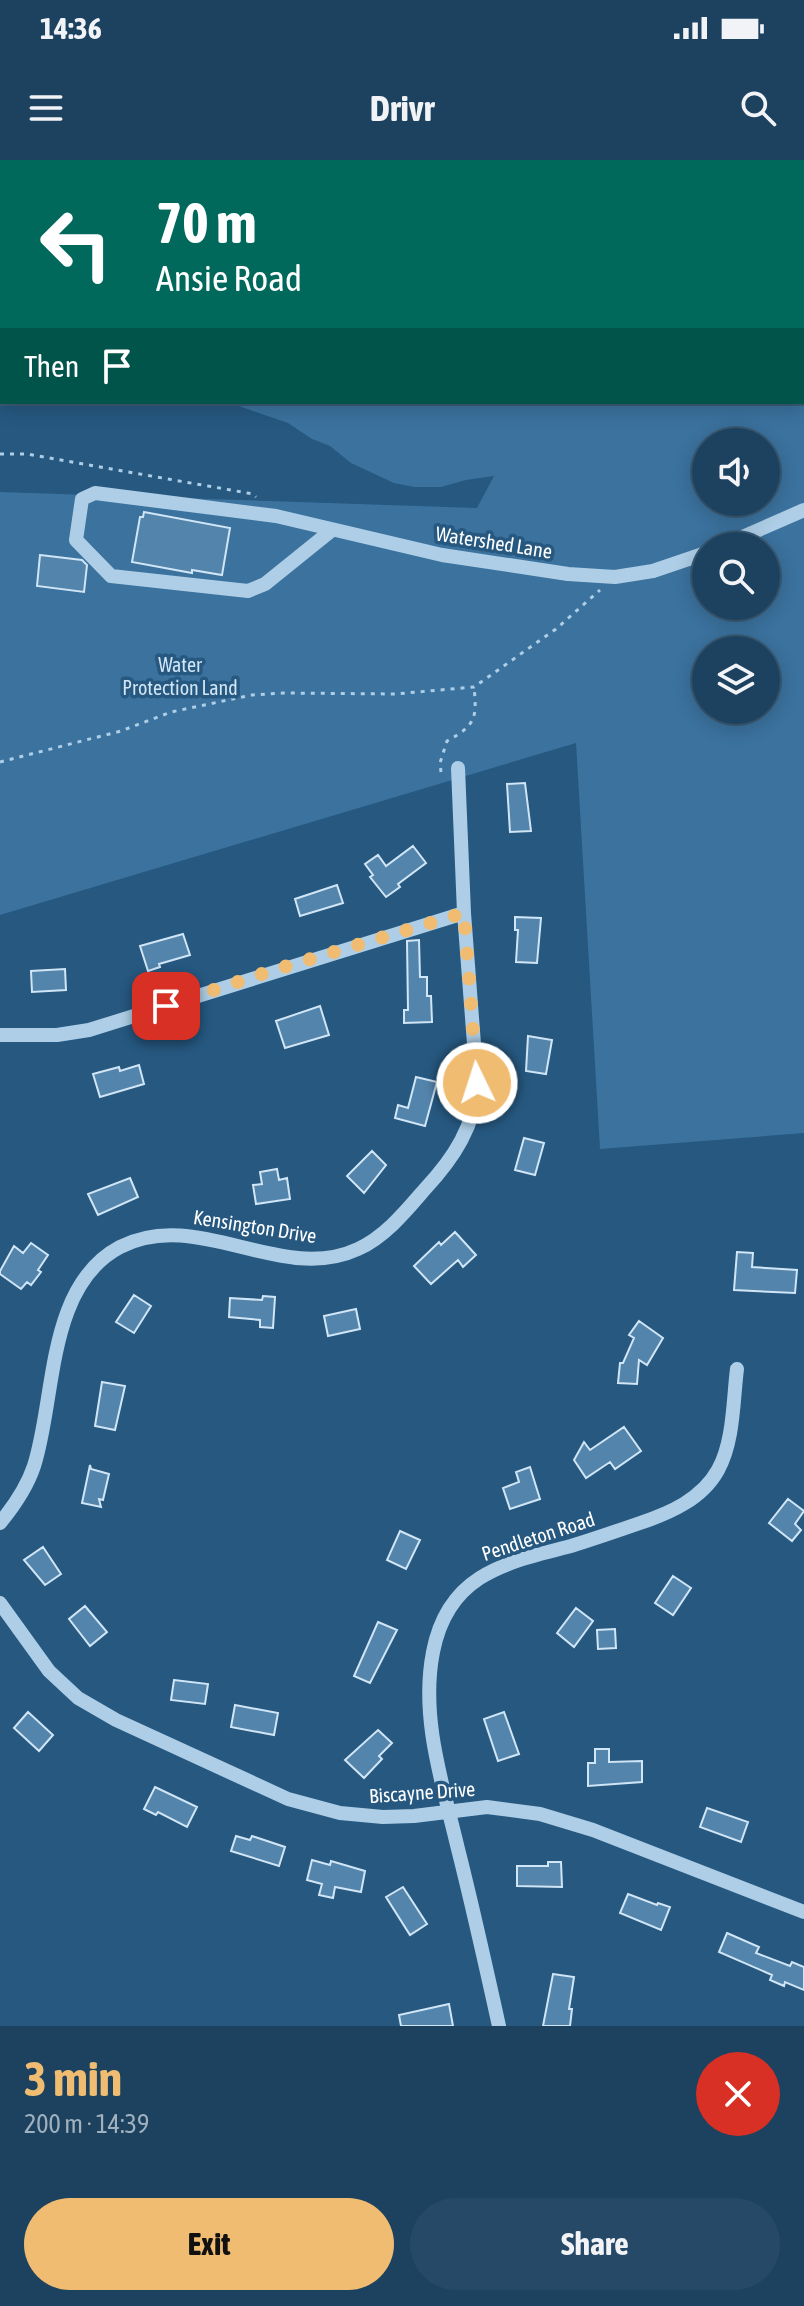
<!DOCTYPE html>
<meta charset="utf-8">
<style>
body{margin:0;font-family:"Asap Condensed",sans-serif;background:#254966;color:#f1f3f6;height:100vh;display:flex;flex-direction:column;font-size:30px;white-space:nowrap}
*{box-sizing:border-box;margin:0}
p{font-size:26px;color:#a0b0bd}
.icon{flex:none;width:44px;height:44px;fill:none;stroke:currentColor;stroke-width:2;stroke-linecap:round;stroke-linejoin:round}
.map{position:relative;height:1866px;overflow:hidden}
.drawer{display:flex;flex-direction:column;background:#1c4260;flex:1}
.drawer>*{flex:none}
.banner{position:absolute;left:0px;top:0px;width:804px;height:244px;box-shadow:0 4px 20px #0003,0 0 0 2px #3a5b75;background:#00695c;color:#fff;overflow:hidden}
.controls{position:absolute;left:692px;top:268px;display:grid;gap:16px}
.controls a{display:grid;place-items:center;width:88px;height:88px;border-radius:50%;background:#1c4260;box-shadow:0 4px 20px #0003,0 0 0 2px #3a5b75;font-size:40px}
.pin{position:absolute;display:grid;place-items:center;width:68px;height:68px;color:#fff;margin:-34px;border-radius:16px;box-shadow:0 4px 12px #0006}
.me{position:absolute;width:88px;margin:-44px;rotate:356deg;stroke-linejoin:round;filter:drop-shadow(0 0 6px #0008)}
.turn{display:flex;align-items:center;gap:28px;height:168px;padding:0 24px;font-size:36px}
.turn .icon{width:104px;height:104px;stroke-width:2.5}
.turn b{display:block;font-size:56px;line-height:68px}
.then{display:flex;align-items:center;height:76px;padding:0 24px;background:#0003;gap:16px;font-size:30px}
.round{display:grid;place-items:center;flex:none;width:84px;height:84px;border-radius:42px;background:#254966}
.headline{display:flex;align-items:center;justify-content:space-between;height:136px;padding:0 24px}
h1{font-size:48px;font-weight:700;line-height:60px;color:#efbc72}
.button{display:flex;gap:16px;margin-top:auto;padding:16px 24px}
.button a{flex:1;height:92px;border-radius:48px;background:#efbc72;color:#111;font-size:32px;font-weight:700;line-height:92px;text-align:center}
.button a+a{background:#254966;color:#f1f3f6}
.status{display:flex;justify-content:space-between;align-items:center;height:56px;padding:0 40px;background:#1c4260;direction:ltr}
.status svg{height:22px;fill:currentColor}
header{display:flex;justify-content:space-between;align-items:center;height:104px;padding:0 24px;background:#1c4260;font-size:36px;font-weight:700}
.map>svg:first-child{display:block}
.green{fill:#3b729e;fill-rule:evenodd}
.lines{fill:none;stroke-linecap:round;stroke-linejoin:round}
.stream{stroke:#a2cae7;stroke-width:5}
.building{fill:#5384ab;stroke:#d0e5f5;stroke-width:2}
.path{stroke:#adcee6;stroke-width:3;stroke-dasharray:4 6;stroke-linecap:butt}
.minor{stroke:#adcee6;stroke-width:14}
.route{stroke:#efbc72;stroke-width:14;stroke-dasharray:0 25.2}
.labels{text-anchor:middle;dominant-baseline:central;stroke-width:7;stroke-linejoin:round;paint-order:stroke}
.street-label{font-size:20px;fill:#fff;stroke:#265880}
.park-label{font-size:20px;fill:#d0e5f5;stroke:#265880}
</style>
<div class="status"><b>14:36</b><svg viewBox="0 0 49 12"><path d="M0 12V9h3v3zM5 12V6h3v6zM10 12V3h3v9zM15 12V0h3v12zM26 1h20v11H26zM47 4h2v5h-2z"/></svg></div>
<header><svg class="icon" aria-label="menu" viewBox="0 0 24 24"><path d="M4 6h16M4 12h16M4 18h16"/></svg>Drivr<svg class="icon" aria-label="search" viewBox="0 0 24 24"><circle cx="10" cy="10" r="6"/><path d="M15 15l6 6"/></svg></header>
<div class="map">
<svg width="804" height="1866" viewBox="0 0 804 1866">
<rect width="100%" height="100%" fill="#265880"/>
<path class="green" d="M0,0L145,2H2L1,237Z
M685,0H804V973L600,989L576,583L0,755V332L477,348L494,316L466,320L441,327H414L394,323L351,303L330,286L312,279L288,263L227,242H802V2H684ZM706,282H766V342H706ZM706,386H766V446H706ZM706,490H766V550H706Z"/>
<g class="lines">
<path class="stream" d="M0,75H2
M802,200L804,199"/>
</g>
<path class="building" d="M144,352L230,368L222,415L192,410V413L132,402L140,357H143Z
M40,395L82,400L87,405L84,432L37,426Z
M525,623L531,671L510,672L507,624Z
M413,686L426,703L398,724L400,727L386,737L370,717L373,715L365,704L378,695L386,706Z
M337,725L343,743L300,756L295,739Z
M515,757L541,758L537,803L516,802L518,770H515Z
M183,774L190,795L159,804L160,807L148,811L140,786Z
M419,780L420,817H427V836H431L432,862L404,863V850H408L407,781Z
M65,809L66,830L32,832L31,811Z
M320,846L329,875L285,888L276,861Z
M528,876L552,880L546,914L526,911Z
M139,905L144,924L100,937L93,914L119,907L120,911Z
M416,917L437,922L425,966L395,958L398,945L408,948Z
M524,978L544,983L535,1015L515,1010Z
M372,991L386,1005L364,1033L347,1016Z
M277,1009L279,1020L287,1018L290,1039L256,1044L253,1025L262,1024L260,1012Z
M130,1018L138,1037L98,1055L88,1034Z
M455,1072L476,1095L463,1107L458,1100L431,1124L414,1106L439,1082L441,1085Z
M31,1083L48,1095L38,1110L41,1112L31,1125L27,1122L21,1129L0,1114V1111L14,1086L23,1093Z
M737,1092L753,1093L752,1107L797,1110L795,1133L734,1130Z
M134,1135L151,1146L134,1173L116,1162Z
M263,1136L275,1137L273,1168L260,1167V1160L229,1157L230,1138L262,1140Z
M356,1149L360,1169L328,1176L324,1156Z
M639,1161L663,1178L647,1205L639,1200L637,1224L618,1223L620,1203H623L634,1178L629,1175Z
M102,1222L125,1226L115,1270L95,1266Z
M624,1267L641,1291L615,1309L610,1302L586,1318L574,1300L584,1282L590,1290Z
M90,1305L91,1309L109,1314L103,1340L99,1339L101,1347L82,1343Z
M530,1307L540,1339L510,1349L503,1328L519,1322L516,1312Z
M788,1339L804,1351L795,1364L801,1370L792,1381L769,1363Z
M400,1371L420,1380L406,1409L387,1400Z
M43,1387L61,1414L45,1425L24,1400Z
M673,1416L691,1428L673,1455L655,1443Z
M85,1446L107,1472L90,1486L69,1459Z
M576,1448L593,1461L574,1487L557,1473Z
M378,1462L397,1470L370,1523L354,1516Z
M615,1469L616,1488L598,1489L597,1470Z
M174,1520L208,1524L205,1544L171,1540Z
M235,1545L278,1553L274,1575L231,1567Z
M28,1552L53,1575L39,1591L14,1568Z
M504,1552L519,1594L498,1601L484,1559Z
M378,1570L392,1583L379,1596L382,1599L364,1618L345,1600Z
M595,1589H609V1602L642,1601V1622L588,1626V1603H595Z
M155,1627L197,1647L187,1667L158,1652L156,1655L144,1649Z
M707,1648L748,1662L741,1682L700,1667Z
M236,1676L250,1680L252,1676L285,1687L279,1706L231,1691Z
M312,1700L330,1705L331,1701L365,1711L361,1732L335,1727L333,1738L319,1735L322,1724L307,1720Z
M548,1702H561L562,1727L517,1726V1706H548Z
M403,1727L427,1764L410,1775L386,1737Z
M628,1734L657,1745L658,1743L670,1747L661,1770L620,1753Z
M727,1773L759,1787L756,1793L790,1806L792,1802L804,1807V1830L785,1822L784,1826L770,1820L772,1815L719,1792Z
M553,1814L574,1817L569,1849H572L570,1866H543Z
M449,1844L453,1866H401L399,1855Z"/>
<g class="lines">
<path class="path" d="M0,294H27L253,334L256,337
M0,602L121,571L171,552L252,535L283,533L395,534L474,527L556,469L600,430
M441,612L440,603L447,581C476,565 477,558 474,527"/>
<path class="minor" d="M332,370L265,424L248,431L111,416L76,380L82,339L95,333L276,356L442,395L568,414L615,417L653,411L706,393
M722,386L804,350
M0,875H57L89,870L464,753
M0,1363C14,1346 27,1327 34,1306C56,1238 46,1126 120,1087C198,1047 281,1125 358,1089C385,1077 406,1051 425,1029C453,999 476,965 477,923L464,753L458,608
M0,1443L49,1511L78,1538L116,1560L288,1639L340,1653L383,1657L414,1656L487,1647L540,1654L593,1670L804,1752
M499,1866C486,1807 473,1748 458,1689C443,1625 420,1558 433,1492C448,1414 505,1403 571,1386C594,1379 617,1371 640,1363C670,1353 702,1339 718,1310C734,1281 733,1240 737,1209"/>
</g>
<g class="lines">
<path class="route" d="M166,846L271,811L464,753L477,923"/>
</g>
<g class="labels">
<g class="street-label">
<text transform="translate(494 382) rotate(9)">Watershed Lane</text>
<text transform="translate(255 1066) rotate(9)">Kensington Drive</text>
<text transform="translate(538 1376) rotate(-18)">Pendleton Road</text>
<text transform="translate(422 1632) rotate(-4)">Biscayne Drive</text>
</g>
<g class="park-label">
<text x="180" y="504">Water<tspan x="180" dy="23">Protection Land</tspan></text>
</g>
</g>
</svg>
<div class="controls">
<a><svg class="icon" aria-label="sound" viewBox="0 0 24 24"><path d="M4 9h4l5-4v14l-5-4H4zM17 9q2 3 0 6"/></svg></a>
<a><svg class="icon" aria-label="search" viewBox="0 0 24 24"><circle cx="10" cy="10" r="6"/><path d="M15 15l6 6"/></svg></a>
<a><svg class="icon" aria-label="layers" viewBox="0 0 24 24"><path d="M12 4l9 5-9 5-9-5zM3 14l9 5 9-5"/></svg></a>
</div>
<div class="pin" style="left:166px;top:846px;background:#d93025"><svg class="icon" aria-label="arrive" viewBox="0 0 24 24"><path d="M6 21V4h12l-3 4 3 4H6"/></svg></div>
<svg class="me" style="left:477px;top:923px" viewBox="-20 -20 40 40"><circle r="17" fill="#efbc72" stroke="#fff" stroke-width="3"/><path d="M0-11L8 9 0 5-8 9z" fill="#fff"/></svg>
<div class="banner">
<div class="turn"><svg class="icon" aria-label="left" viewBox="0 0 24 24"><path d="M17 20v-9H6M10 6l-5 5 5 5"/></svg><div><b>70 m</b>Ansie Road</div></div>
<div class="then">Then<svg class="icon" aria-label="arrive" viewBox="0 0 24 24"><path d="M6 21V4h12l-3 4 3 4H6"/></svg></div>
</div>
</div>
<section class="drawer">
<div class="headline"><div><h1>3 min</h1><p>200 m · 14:39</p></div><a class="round" style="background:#d93025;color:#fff"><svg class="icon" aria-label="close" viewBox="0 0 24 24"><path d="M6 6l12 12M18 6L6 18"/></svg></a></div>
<div class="button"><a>Exit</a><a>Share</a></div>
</section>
